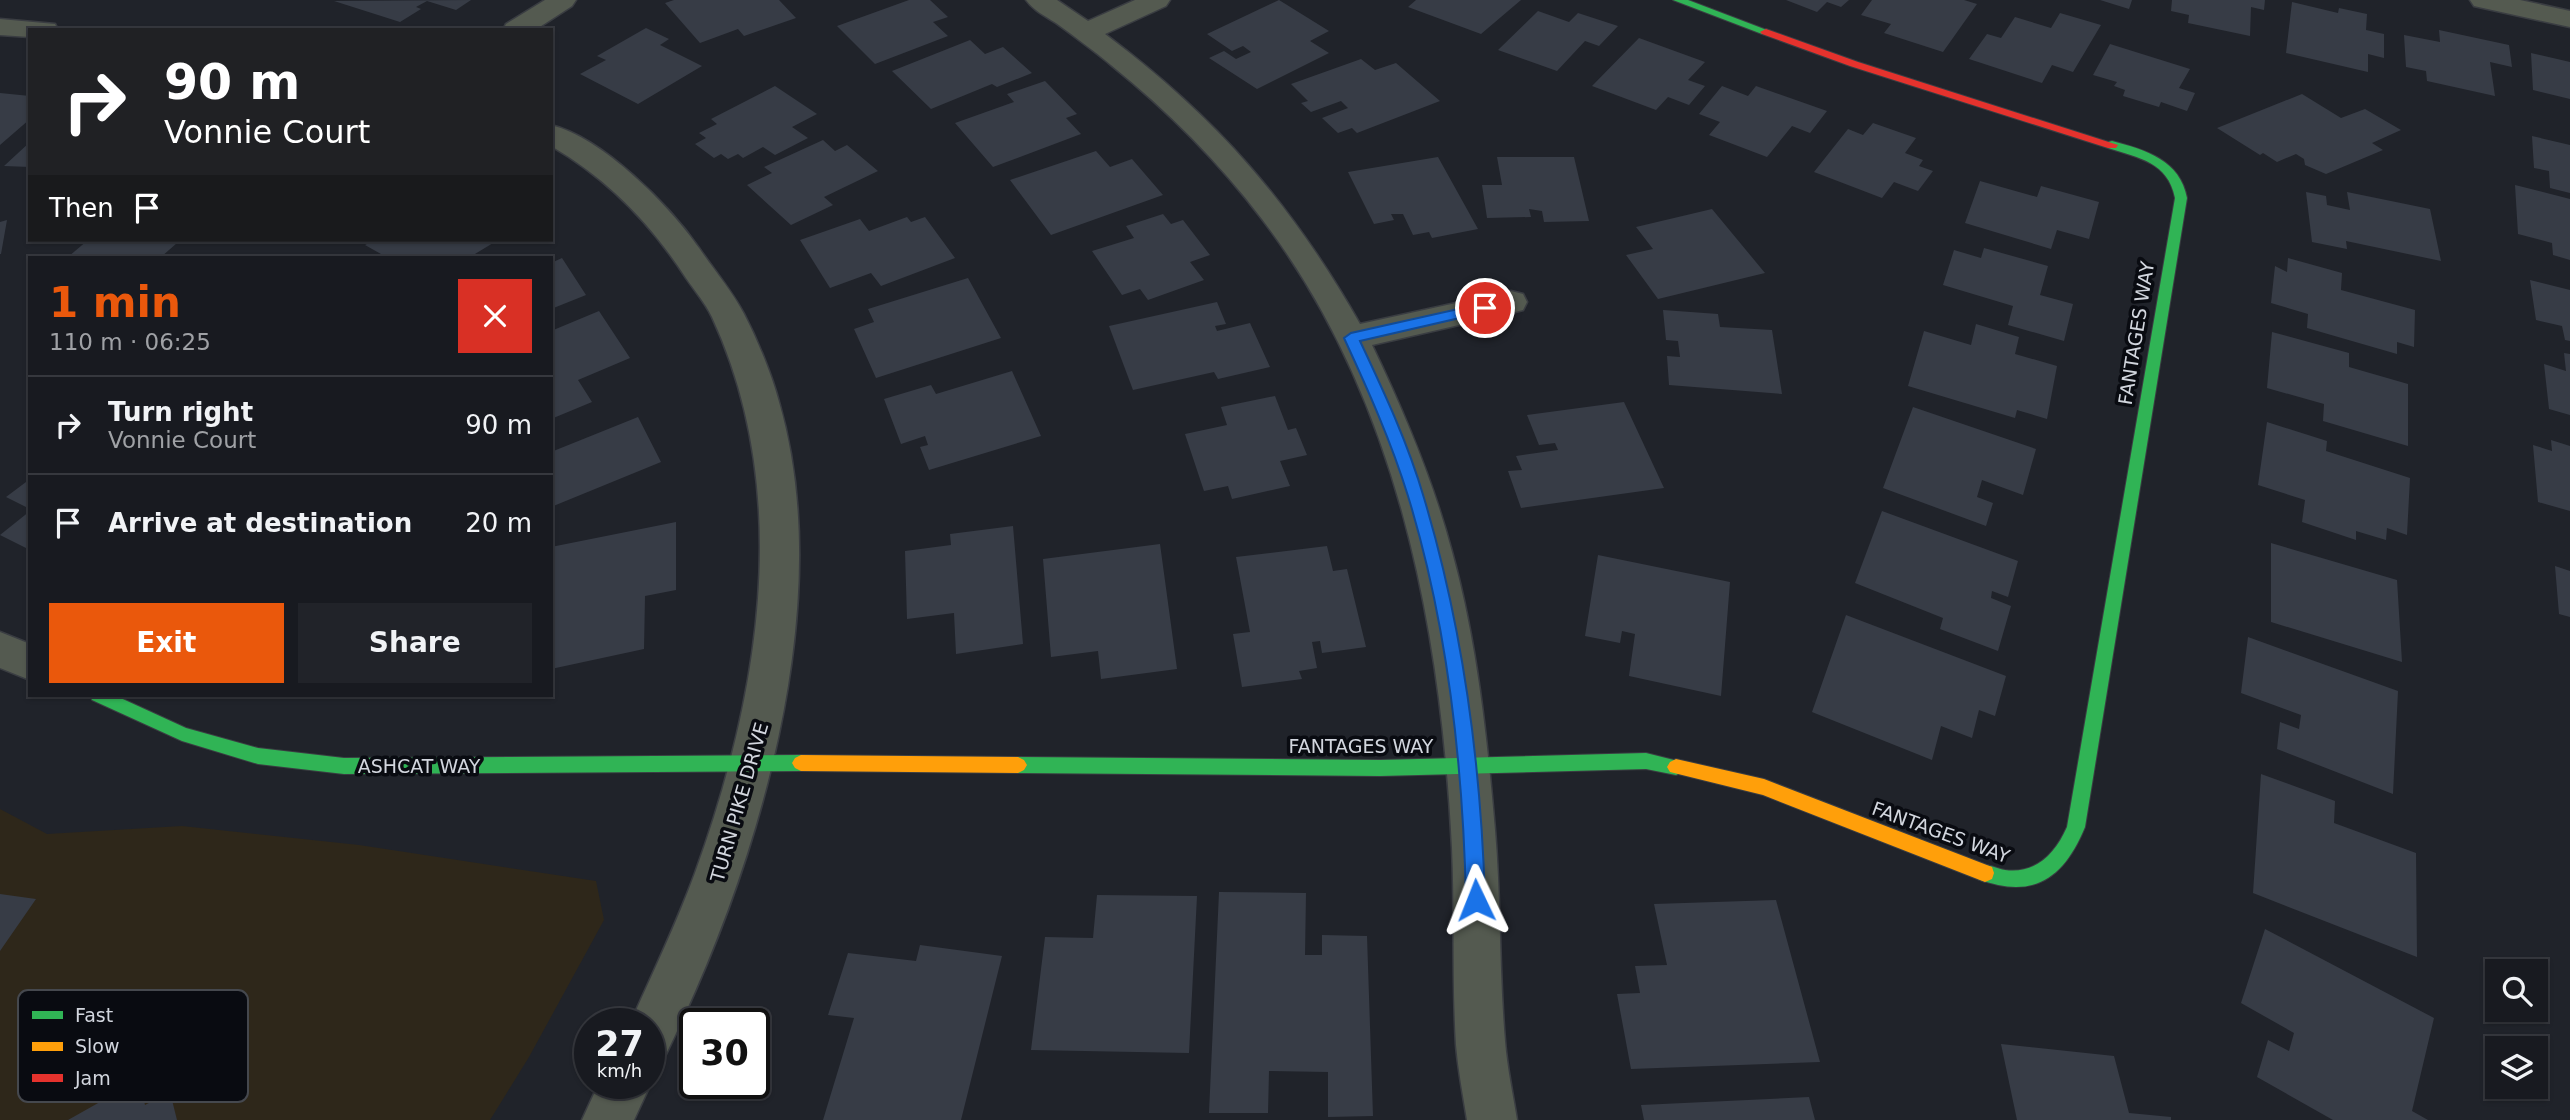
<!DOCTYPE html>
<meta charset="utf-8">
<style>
body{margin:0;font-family:"DejaVu Sans",sans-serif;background:#212329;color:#f1f3f6;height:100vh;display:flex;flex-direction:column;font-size:26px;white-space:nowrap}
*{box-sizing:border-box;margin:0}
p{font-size:23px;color:#9fa1a5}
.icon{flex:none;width:38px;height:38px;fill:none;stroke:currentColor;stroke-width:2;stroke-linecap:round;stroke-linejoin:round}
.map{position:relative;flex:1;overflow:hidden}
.drawer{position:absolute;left:28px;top:256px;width:525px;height:441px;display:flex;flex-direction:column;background:#181a20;border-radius:0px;box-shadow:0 2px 5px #0004,0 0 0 2px #36383e}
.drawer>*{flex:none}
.banner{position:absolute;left:28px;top:28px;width:525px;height:214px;border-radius:0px;box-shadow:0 2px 5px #0004,0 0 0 2px #36383e;background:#202124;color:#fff;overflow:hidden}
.fabs{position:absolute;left:2485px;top:959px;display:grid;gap:14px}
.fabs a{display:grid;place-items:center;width:63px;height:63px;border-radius:0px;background:#181a20;box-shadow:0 2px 5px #0004,0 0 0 2px #36383e;font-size:35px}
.speed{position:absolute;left:574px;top:1008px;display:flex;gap:14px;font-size:35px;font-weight:700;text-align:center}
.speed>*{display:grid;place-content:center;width:91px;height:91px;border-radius:50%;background:#181a20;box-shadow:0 2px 5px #0004,0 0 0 2px #36383e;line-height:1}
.speed small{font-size:18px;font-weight:400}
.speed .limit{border:4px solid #111;border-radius:10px;background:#fff;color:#111}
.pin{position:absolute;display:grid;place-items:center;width:60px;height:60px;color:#fff;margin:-30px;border:4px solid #fff;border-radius:50%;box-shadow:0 2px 7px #0007}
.me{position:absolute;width:77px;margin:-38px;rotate:358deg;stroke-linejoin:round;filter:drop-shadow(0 0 5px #0008)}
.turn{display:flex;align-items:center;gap:24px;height:147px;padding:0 21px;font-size:32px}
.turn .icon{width:91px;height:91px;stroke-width:2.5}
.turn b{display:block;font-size:49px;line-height:60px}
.then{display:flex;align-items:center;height:66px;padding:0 21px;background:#0003;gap:14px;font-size:26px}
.round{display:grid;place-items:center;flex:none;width:74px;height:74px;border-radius:0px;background:#212329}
.summary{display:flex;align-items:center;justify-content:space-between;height:119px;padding:0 21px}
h1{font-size:42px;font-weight:800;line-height:52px;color:#ea580c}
.button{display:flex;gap:14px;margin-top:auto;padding:14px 21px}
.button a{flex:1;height:80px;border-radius:0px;background:#ea580c;color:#fff;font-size:28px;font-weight:800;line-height:80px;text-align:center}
.button a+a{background:#212329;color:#f1f3f6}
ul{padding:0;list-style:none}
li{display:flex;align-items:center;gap:21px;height:98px;padding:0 21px;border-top:2px solid #36383e}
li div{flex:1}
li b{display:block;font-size:26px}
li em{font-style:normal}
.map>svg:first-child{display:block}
.education{fill:#2e271a}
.building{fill:#373c46}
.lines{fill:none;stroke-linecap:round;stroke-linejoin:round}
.street-casing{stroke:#3a3d42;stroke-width:3}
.fast-casing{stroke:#3a3d42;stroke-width:2}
.slow-casing{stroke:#3a3d42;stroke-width:2}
.jam-casing{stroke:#3a3d42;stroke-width:2}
.street{fill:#545a50;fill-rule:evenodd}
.fast{fill:#30b455;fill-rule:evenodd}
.slow{fill:#ff9f0a;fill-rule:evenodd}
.jam{fill:#e5322d;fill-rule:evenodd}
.route{fill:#1a73e8;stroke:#114b97;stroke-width:2}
.labels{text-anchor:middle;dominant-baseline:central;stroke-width:7;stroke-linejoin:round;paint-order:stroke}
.street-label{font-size:19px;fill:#d2d6de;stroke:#090b11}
.key{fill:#090b11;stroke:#45484e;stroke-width:2}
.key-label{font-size:19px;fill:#d2d6de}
</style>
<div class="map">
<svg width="2570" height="1120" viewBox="0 0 2570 1120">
<rect width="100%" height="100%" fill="#20232a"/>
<path class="education" d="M0,809L47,834L182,826L359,845L596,881L604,920L529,1057L490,1120H0Z"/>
<path class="building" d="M471,0L456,10L427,1L416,7L421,9L400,22L334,1Z
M674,0H779L796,18L744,36L738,29L700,43L665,3Z
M909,0H930L948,17L933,22L948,36L875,64L837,26Z
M1279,0L1329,31L1310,41L1329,53L1257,89L1209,58L1224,51L1236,59L1251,52L1243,46L1232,51L1207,34Z
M1416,0H1521L1481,34L1408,7Z
M1786,0H1849L1841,7L1827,2L1817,12Z
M1872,0H1964L1977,4L1943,52L1884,33L1891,24L1861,15Z
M2100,0H2132L2129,9Z
M2172,0H2265L2264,10L2251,7L2250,36L2188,23L2189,15L2171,11Z
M2292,2L2338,13L2339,8L2367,14L2366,30L2384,34V58L2368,54V72L2286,53Z
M1538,11L1569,22L1578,13L1618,26L1599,46L1585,41L1557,71L1498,50Z
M2060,13L2101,25L2073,72L2052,65L2042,83L1969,59L1987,34L2001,38L2015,17L2051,28Z
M646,28L669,39L660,45L702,66L638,104L580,74L606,60L597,56Z
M2439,30L2509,45L2512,67L2490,62L2495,96L2427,81L2426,71L2406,67L2404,35L2440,42Z
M1639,38L1705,62L1688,80L1705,86L1689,105L1668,97L1656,110L1592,86Z
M970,40L985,54L1003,47L1032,73L997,87L992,84L931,109L892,71Z
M2110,44L2190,69L2179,88L2195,93L2187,111L2161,102L2159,107L2123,96L2125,90L2114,86L2117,82L2093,75Z
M2531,53L2570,62V99L2533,90Z
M1361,59L1375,70L1396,63L1440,101L1357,133L1352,128L1338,133L1322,118L1348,108L1341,101L1311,112L1301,103L1308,101L1291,84Z
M1045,81L1077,114L1066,118L1081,134L993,167L955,123L1014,102L1007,94Z
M775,86L817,114L792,127L808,138L775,155L763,147L743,158L738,154L728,159L721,154L714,158L695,144L706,138L699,133L717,124L711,119Z
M1722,86L1748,96L1756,86L1827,111L1810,133L1792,126L1767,157L1709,135L1720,122L1699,114Z
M0,93L30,96V119L0,145Z
M2302,94L2341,118L2365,109L2401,130L2372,143L2383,150L2326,174L2305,165L2304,159L2296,154L2277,162L2263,153L2260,155L2217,128Z
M1873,123L1916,138L1905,153L1923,160L1919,166L1933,171L1918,191L1894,182L1882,198L1814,172L1848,129L1863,135Z
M2532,136L2570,145V193L2550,188L2549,171L2534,168Z
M823,140L835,151L847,145L878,171L824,197L833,205L791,225L747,185L772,173L764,167Z
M30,142V167L4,166Z
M1096,151L1110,167L1132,159L1163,195L1051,235L1010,180Z
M1438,157L1478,229L1432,238L1429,232L1413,235L1403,214H1391L1394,220L1374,224L1348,172Z
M1497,157H1574L1589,221L1544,222L1542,211L1529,209L1531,217L1487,218L1482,185H1502Z
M1980,181L2037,197L2041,186L2099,202L2089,239L2057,230L2051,249L1965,223Z
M2515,185L2570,199V260L2553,255L2552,243L2518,234Z
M2306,192L2326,196L2327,205L2350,210L2347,192L2430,209L2441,261L2346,241L2347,249L2312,242Z
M1712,209L1765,273L1658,299L1626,255L1653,249L1636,227Z
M1163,214L1171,224L1183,220L1210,255L1190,262L1204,280L1148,300L1140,289L1122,295L1092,251L1134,238L1126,226Z
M907,217L911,222L925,217L955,258L881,286L871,273L830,288L800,240L860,219L869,231Z
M7,220L1,254H0V222Z
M88,240H155L177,243L161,257H68Z
M374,240H498L470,257H376L381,254L365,245Z
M1984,248L2048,266L2040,295L2073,304L2064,341L2008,325L2013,306L1943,285L1954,250L1981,258Z
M562,258L586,295L551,309V263Z
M2288,258L2342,273L2341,290L2415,310L2414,347L2397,342V354L2307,328L2308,314L2271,303L2275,266L2287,272Z
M968,278L1001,338L876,378L854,329L874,322L868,309Z
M2530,280L2570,290V341L2565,340L2562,326L2536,320Z
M1217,302L1226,324L1215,326L1217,331L1250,323L1270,367L1218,379L1214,372L1133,390L1109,326Z
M1663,310L1718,314L1720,327L1772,330L1782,394L1669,385L1667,356L1680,357L1678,341L1666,340Z
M599,311L630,358L578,380L592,402L551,419V331Z
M1976,324L2019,337L2015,354L2057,366L2047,419L2017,410L2015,418L1908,386L1924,331L1971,345Z
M2272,332L2349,353V367L2408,384V446L2323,421L2324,404L2267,388Z
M2564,353L2570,354V415L2549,409L2544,364L2566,371Z
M1012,371L1041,436L929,470L920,447L928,445L925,436L901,444L884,399L931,385L936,394Z
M1275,396L1288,430L1296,428L1307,455L1280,461L1290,486L1232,499L1228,486L1204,491L1185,434L1227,425L1221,407Z
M1624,402L1664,488L1521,508L1508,471L1522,470L1516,456L1558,450L1555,443L1539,445L1527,415Z
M1913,407L2036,449L2023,495L1982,480L1977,497L1993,503L1986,526L1883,488Z
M638,417L661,462L551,507V452Z
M2267,422L2327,441L2326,451L2410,478L2407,535L2387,528L2386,540L2356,531V540L2302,522L2305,500L2258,485Z
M2551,440L2570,446V511L2538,502L2533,445L2552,451Z
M30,479V509L6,497Z
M30,511V550L0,535Z
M1882,511L2018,561L2008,597L1992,591L1991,598L2011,606L1998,651L1940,629L1943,618L1855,583Z
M676,522V590L645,596L644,649L551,669V547Z
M1013,526L1023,644L956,654L954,613L907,619L905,551L951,545L950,534Z
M2271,543L2397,580L2402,662L2271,622Z
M1160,544L1177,669L1101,679L1098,651L1051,657L1043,559Z
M1327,546L1333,571L1347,569L1366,647L1322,653L1320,641L1312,642L1317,668L1299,671L1302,679L1242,687L1233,634L1250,632L1236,557Z
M1598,555L1730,582L1721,696L1629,676L1635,634L1622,631L1620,643L1585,636Z
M2555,566L2570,571V617L2559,614Z
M1846,615L2006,676L1995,716L1979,710L1972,738L1941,726L1932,760L1812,712Z
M2248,637L2398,691L2393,794L2277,749L2280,722L2299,729L2301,715L2241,693Z
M2261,774L2335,801L2334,823L2416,853L2417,957L2253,893Z
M1219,892L1306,893L1305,955H1322V935L1367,936L1373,1116L1328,1117V1072L1269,1071L1268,1113H1209Z
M0,894L36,899L0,951Z
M1097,895L1197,896L1189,1053L1031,1050L1045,937L1093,938Z
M1776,900L1820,1062L1631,1069L1617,994L1640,993L1635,966L1667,965L1654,904Z
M2265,929L2434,1018L2412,1111L2428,1120H2333L2257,1077L2268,1040L2289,1051L2294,1033L2241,1003Z
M920,945L1002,956L961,1120H823L854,1018L828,1015L848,953L916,961Z
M2001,1044L2114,1056L2129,1113L2171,1117V1120H2017Z
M139,1080L145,1105L170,1092L177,1120H68Z
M1809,1097L1815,1120H1644L1641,1105Z"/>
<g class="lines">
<g class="street-casing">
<path id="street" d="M545,0H576L572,6L535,30H503L506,24Z
M1026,0H1057L1088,21L1135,0H1170L1166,6L1105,34C1217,118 1291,203 1360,324L1511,291L1523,294L1527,302L1523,310L1511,313L1372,345C1404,412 1433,480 1452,552C1477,642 1487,737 1495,830C1501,900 1499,971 1505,1041C1507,1068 1513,1094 1517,1120H1467C1463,1095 1458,1070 1456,1045C1452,979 1455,913 1452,848C1441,629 1398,397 1262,219C1218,161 1168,111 1111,65C1093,50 1075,37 1056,23C1045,16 1033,10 1026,0Z
M2470,0H2520L2570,11V27L2474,6Z
M0,19L55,24L58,30H30V37L0,35Z
M551,125C603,138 670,206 699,248C714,270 732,291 744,314C757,339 772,375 779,402C838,606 757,869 666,1054L649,1061V1024H630C652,974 676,925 695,873C759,697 794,494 712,317C706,304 695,291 686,278C651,224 608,179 551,146Z
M0,632L30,644V680L0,668Z
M649,1079L651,1083L634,1120H582L599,1083H649Z"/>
</g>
<g class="fast-casing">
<path id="fast" d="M1673,0H1688L1772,32L1762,34Z
M2112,141C2146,150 2180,160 2187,198L2085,827C2064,878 2034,900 1978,879L1976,873L1978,867C1988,863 1995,868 2005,870C2036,874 2055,854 2067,827L2175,198C2168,162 2139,158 2108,148V142Z
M90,695H114L186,728L258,748L344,758L801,755L807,758L810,763L807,768L801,771L344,774L258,764L182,741L92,700Z
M1646,753L1682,762L1685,767L1682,772L1676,775L1646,769L1380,776L1018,773L1012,770L1009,765L1012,760L1018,757L1380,760Z"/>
</g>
<g class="slow-casing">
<path id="slow" d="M801,755L1018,757L1024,760L1027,765L1024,770L1018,773L801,771L795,768L792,763L795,758Z
M1676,759L1764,779L1992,867L1994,873L1992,879L1985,882L1763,795L1670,772L1667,767L1670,762Z"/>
</g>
<g class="jam-casing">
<path id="jam" d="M1766,29L1858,62L2118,145L2116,148H2108L1850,66L1762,34L1760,32Z"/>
</g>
<use href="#street" class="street"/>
<use href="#fast" class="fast"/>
<use href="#slow" class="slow"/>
<use href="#jam" class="jam"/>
</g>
<path class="route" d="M1485,303L1492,308L1490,311L1360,341C1384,392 1408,443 1424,498C1463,628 1481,764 1485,900L1483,906L1476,909L1469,906L1466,900C1463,764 1448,626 1408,496C1391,441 1368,390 1344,338L1351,333Z"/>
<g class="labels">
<g class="street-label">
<text transform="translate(2136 333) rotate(-81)">FANTAGES WAY</text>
<text x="1361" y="746">FANTAGES WAY</text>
<text x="419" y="766">ASHCAT WAY</text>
<text transform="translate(739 802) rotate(-74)">TURN PIKE DRIVE</text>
<text transform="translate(1941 832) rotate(20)">FANTAGES WAY</text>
</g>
</g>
<rect x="18" y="990" width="230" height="112" rx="10" class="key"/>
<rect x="32" y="1011" width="31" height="8" fill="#30b455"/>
<rect x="32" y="1042" width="31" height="9" fill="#ff9f0a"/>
<rect x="32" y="1074" width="31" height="8" fill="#e5322d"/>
<g class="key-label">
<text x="75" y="1022">Fast</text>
<text x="75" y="1053">Slow</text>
<text x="75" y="1085">Jam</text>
</g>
</svg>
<div class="fabs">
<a><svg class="icon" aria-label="search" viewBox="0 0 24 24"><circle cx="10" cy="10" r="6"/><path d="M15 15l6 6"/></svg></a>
<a><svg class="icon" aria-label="layers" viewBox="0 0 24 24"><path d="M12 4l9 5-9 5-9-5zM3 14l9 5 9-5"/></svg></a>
</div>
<div class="speed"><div>27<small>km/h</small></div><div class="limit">30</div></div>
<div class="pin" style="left:1485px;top:308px;background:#d93025"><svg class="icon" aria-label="arrive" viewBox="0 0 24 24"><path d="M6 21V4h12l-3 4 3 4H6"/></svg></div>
<svg class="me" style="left:1476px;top:900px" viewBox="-20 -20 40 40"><path d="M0-17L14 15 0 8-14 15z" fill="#1a73e8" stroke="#fff" stroke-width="4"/></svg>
<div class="banner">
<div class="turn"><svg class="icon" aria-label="right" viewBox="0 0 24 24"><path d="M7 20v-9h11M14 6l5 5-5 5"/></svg><div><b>90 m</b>Vonnie Court</div></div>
<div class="then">Then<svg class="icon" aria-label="arrive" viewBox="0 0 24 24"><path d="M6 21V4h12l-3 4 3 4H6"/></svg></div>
</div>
<section class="drawer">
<div class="summary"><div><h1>1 min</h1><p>110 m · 06:25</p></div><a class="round" style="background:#d93025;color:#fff"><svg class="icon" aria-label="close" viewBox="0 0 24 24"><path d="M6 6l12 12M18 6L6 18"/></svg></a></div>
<ul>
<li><svg class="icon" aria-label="right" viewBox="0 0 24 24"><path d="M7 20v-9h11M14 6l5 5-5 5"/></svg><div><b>Turn right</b><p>Vonnie Court</p></div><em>90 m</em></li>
<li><svg class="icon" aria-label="arrive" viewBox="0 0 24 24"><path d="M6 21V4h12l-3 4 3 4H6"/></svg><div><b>Arrive at destination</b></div><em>20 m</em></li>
</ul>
<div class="button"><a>Exit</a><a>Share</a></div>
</section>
</div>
